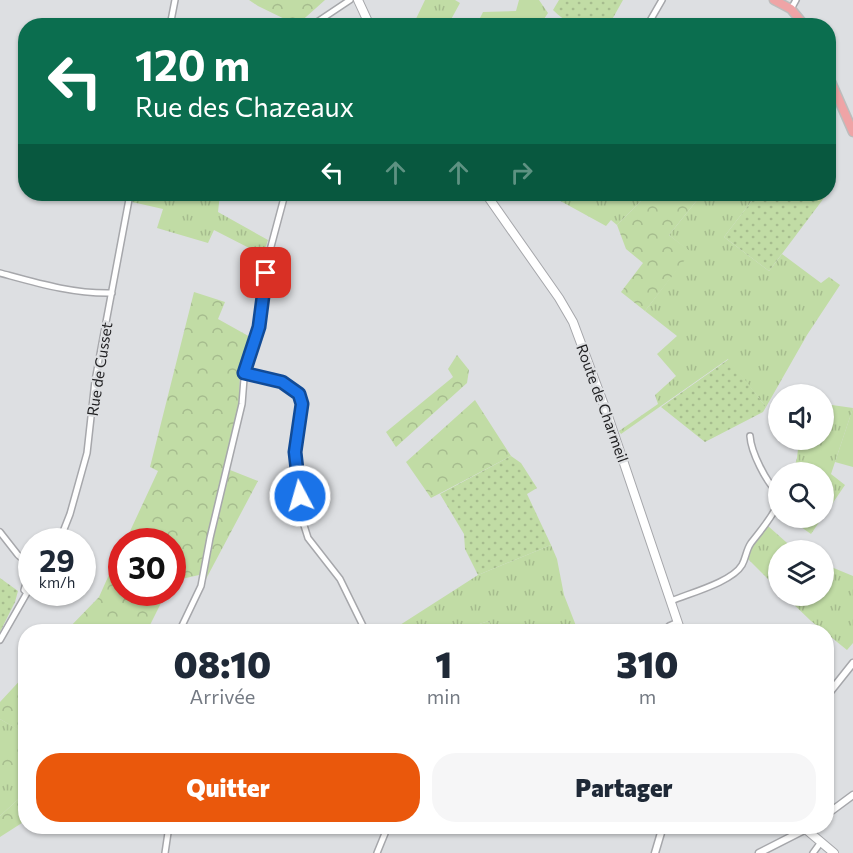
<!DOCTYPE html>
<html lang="fr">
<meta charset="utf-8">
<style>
body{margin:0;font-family:Commissioner,sans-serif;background:#f6f6f7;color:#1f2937;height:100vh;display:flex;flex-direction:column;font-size:22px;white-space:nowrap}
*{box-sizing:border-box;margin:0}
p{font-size:20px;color:#747a83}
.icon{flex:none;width:33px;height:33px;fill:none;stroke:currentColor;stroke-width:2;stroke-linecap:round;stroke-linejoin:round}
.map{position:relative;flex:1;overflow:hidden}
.details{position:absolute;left:18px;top:624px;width:816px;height:210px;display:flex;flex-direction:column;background:#fff;border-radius:24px;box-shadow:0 2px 4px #0004}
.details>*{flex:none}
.top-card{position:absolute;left:18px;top:18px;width:818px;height:183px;border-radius:24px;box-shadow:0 2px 4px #0004;background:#0b6e4f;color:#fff;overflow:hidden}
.controls{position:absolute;left:768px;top:384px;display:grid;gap:12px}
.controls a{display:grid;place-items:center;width:66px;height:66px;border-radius:50%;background:#fff;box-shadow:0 2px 4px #0004;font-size:30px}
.speed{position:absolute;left:18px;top:528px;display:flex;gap:12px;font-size:30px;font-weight:700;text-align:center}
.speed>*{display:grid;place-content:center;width:78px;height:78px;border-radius:50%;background:#fff;box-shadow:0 2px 4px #0004;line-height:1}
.speed small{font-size:15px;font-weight:400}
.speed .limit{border:9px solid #d22;background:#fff;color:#111}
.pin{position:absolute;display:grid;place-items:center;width:51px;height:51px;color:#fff;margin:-26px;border-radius:12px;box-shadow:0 3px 9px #0006}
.me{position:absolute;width:66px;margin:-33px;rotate:354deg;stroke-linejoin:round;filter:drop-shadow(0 0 4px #0008)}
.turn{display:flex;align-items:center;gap:21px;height:126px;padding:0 18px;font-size:27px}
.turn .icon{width:78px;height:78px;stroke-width:2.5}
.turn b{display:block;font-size:42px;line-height:51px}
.lanes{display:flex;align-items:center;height:57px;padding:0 18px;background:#0003;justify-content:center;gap:30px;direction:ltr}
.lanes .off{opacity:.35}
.eta{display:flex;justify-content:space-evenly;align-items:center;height:102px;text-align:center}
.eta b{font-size:36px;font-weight:800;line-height:42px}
.primary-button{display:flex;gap:12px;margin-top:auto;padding:12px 18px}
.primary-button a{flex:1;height:69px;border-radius:24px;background:#ea580c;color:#fff;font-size:24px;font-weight:800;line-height:69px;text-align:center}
.primary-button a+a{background:#f6f6f7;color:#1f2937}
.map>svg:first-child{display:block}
.grass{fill:url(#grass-tufts)}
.forest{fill:url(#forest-crowns)}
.garden{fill:url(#garden-dots)}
.pitch{fill:#c1dca5}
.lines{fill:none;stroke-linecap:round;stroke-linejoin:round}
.minor-casing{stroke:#a6a7ab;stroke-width:8}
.tertiary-casing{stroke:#a6a7ab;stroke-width:9}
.secondary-casing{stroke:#a6a7ab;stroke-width:10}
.primary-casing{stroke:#bdbdbd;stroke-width:11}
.minor{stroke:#fff;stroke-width:5}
.tertiary{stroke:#fff;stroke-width:6}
.secondary{stroke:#fff;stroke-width:8}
.primary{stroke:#efa4a6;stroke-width:8}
.route-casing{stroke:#114b97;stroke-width:15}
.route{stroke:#1a73e8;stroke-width:10}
.labels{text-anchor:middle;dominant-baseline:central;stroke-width:4.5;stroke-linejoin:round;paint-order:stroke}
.street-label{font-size:15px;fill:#222224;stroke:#dddfe2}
</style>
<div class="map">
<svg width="853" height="853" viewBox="0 0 853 853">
<defs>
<pattern id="grass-tufts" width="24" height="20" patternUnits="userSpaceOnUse" patternTransform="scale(1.5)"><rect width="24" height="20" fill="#c1dca5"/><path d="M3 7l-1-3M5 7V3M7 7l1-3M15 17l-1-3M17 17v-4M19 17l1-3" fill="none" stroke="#a6bc8e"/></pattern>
<pattern id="forest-crowns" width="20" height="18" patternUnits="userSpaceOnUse" patternTransform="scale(1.5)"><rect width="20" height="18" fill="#c1dca5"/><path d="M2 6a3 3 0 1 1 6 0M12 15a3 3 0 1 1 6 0" fill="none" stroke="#a6bc8e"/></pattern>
<pattern id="garden-dots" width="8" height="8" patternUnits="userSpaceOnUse" patternTransform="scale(1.5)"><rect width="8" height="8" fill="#c1dca5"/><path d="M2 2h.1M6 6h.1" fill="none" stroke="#a6bc8e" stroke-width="1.8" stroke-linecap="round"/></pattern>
</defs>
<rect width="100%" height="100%" fill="#dddfe2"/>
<path class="grass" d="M425,0H455L460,3L448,25H413Z
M519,0H539L548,13L540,25H489L480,18L483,12L516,11Z
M136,194H220L218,212L268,240L263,255L214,230L208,243L157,228L163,209L132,202Z
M558,194H648L617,225L611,220L606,226L555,198Z
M702,194H757L724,237L769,271L782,254L821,283L829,277L840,285L807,335L766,407L728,359L621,434L619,431L658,404L655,395L676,376L657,354L677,336L645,311L690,252L669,235Z
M825,404L853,408L831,474L845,485L824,516V472H793L797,458L799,440H824Z
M788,518H822L811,534Z
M768,526L795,550H778V589L748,559C748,545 759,536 768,526Z
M551,545L557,559L564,595L578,631H491L489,621L457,631L389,632L478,575Z
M824,564L853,576V643L847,650L811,621L785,596H824Z
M0,719L26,734L25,793L0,816Z"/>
<path class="forest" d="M249,0H325L297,25L258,6Z
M648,194H658L663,198L667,194H702L669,235L691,252L645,311L621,292L643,263L626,249L617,225Z
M194,292L225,302L218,319L252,338L240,371L239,405L225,468L258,481L206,579L199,575L173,581L172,542H125L158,471L150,467Z
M457,355L469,370L467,383L396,447L386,432L453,377L448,369Z
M475,400L511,456L431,498L406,462Z
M121,548L122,592L166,593L147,631H66L99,597Z
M25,675V734L0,719V702Z
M0,737L26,751L25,763L0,788Z
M25,793V821L0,837V816Z"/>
<path class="garden" d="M559,0H623L609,25C583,26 573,30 553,10Z
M757,194H827L769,271L724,237Z
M729,359L766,407L763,412L705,442L661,407Z
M511,456L521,463L537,488L527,494L551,545L478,575L465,549L464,534L440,494Z
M0,578L18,591L15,602L0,632Z
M489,621L491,631H457Z"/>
<path class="pitch" d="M853,408V467L835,462Z"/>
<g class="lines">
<g class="minor-casing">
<path id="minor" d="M791,9L796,0
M170,26L175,0
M311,26L350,0
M647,26L662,0
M0,273C37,283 73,294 112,293
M244,373L282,382L299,394L302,404L295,452L302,519L308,538L340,579L366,632
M750,436C751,452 766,482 778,493
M0,532L18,555L32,567
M59,542L70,514L87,453L95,381L130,194
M26,592L24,590L31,567
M671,601C690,593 732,582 742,565C746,558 746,550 751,543C761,530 771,519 778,504
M179,632L201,586L210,538L242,404L245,366L253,348L259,327L269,254L285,194
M668,632L669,626L678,622
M0,640L32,584
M165,853L169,826
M377,853L388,826
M813,853L821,842"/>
</g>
<g class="tertiary-casing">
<path id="tertiary" d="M826,697L853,663
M826,815L853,795
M655,853L663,826
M759,853L812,826"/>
</g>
<g class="secondary-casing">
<path id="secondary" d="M358,0L370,26
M486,194L559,298L573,322L607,413L681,632
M802,826L834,853"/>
</g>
<g class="primary-casing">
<path id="primary" d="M774,0L791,9L805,26
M828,75L853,132"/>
</g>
<use href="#minor" class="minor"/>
<use href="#tertiary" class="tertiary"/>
<use href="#secondary" class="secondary"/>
<use href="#primary" class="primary"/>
</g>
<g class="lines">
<g class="route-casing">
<path id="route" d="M266,273L259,327L244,373L282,382L299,394L302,404L295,452L300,496"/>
</g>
<use href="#route" class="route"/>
</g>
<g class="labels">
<g class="street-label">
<text transform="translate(99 369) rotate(-81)">Rue de Cusset</text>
<text transform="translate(603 403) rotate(70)">Route de Charmeil</text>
</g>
</g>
</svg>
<div class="controls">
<a><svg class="icon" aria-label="sound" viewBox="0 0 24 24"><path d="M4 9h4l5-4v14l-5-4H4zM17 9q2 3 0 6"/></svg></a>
<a><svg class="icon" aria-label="search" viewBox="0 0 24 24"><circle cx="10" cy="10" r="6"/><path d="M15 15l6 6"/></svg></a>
<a><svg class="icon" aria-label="layers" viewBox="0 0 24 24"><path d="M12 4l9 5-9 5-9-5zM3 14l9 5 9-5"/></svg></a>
</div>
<div class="speed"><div>29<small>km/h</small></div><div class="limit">30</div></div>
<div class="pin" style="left:266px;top:273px;background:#d93025"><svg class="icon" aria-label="arrive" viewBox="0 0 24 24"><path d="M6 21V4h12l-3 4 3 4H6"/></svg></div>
<svg class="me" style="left:300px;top:496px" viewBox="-20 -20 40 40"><circle r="17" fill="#1a73e8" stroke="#fff" stroke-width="3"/><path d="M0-11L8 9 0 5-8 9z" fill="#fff"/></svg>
<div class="top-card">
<div class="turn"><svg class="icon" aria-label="left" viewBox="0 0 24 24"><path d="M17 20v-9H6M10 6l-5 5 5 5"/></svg><div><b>120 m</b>Rue des Chazeaux</div></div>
<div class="lanes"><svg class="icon" aria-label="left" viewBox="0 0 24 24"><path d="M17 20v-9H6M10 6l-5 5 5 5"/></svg><svg class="icon off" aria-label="ahead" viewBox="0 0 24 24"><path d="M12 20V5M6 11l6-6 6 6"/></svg><svg class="icon off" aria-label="ahead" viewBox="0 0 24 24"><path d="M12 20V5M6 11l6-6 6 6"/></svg><svg class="icon off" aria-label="right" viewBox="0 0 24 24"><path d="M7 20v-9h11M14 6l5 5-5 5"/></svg></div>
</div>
<section class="details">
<div class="eta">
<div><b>08:10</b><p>Arrivée</p></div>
<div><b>1</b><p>min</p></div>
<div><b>310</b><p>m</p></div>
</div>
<div class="primary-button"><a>Quitter</a><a>Partager</a></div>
</section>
</div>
